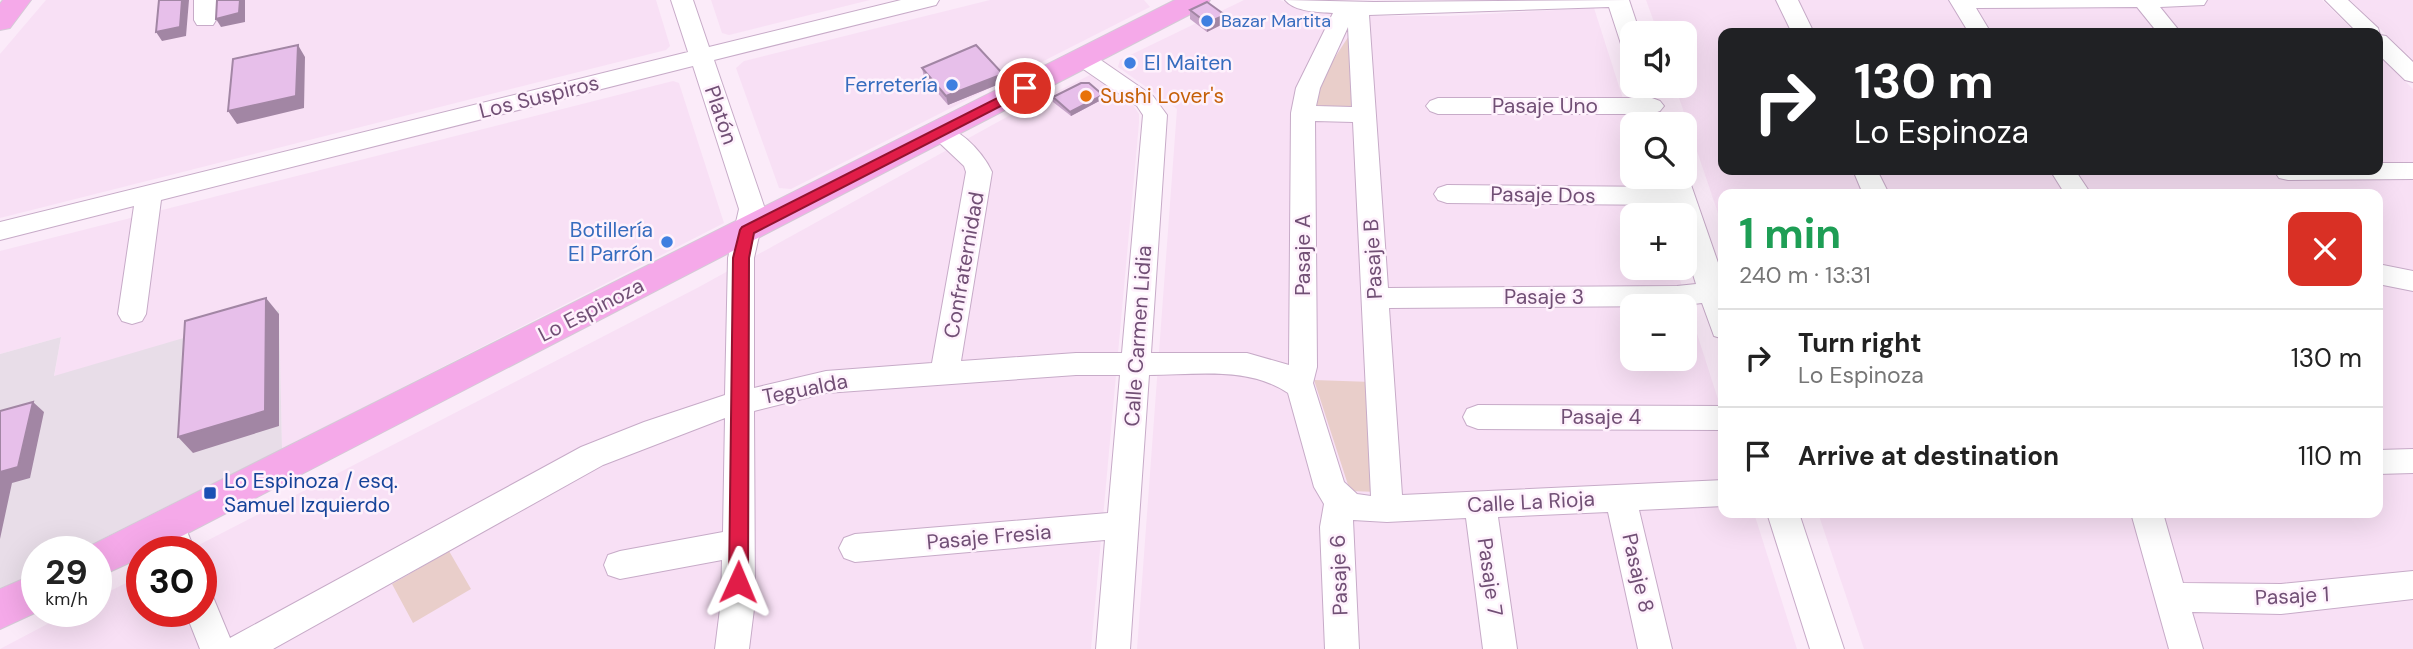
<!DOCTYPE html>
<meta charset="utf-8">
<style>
body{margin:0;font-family:"DM Sans",sans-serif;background:#f6f6f6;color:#222;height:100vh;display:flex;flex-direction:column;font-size:26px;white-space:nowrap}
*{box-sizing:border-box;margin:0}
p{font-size:23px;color:#767676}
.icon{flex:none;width:38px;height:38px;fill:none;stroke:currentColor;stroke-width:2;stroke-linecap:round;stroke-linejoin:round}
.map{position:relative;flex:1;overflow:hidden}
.sheet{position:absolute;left:1718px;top:189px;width:665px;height:329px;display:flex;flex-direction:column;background:#fff;border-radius:14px;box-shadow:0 7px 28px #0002}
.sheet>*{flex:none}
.top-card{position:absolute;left:1718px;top:28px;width:665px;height:147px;border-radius:14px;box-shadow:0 7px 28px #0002;background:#202124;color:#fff;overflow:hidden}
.fabs{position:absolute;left:1620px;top:21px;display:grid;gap:14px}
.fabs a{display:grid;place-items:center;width:77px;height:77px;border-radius:14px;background:#fff;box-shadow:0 7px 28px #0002;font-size:35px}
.speed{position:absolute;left:21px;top:536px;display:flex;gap:14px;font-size:35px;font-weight:700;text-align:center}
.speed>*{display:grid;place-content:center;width:91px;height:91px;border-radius:50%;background:#fff;box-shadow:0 7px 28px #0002;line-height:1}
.speed small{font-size:18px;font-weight:400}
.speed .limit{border:10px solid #d22;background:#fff;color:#111}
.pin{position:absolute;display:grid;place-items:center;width:60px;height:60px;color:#fff;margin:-30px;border:4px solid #fff;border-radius:50%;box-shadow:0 2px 7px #0007}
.me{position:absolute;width:77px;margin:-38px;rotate:1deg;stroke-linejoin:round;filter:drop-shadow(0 0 5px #0008)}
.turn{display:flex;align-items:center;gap:24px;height:147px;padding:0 21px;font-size:32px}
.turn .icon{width:91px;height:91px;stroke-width:2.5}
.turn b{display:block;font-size:49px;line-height:60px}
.round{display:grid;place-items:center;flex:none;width:74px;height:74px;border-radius:14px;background:#f6f6f6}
.summary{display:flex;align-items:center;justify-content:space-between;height:119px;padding:0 21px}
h1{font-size:42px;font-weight:700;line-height:52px;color:#1e9e55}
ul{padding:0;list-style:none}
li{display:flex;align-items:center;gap:21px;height:98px;padding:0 21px;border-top:2px solid #e0e0e0}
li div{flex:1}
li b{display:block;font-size:26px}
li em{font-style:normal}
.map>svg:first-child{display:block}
.residential{fill:#f8e0f5;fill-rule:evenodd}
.industrial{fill:#e8dde8}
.green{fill:#e9ceca}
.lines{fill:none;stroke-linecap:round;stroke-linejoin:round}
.minor-casing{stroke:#c7abc8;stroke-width:2}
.major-casing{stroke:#d4cad6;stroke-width:2}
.minor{fill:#fff;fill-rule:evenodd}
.major{fill:#f5a9e9;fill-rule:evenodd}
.wall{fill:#c7a4c9}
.shaded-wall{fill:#a286a4}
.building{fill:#e7bfea;stroke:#a286a4;stroke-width:2}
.route{fill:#e11d48;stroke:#92132f;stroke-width:2}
.shop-dot{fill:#3f7fe0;stroke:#fef1fc;stroke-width:2.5}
.food-dot{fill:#e8710a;stroke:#fef1fc;stroke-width:2.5}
.transit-dot{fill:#1a4fb4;stroke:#fef1fc;stroke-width:2.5}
.labels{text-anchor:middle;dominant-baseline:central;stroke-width:5;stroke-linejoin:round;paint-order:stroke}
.far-shop-label{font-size:18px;fill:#366cbe;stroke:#fef1fc;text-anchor:start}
.shop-label{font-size:21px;fill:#366cbe;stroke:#fef1fc;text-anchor:end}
.food-label{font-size:21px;fill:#c56008;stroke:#fef1fc;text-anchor:start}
.street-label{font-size:21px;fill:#714f75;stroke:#fef1fc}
.transit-label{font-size:21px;fill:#164399;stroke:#fef1fc;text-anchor:start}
</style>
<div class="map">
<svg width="2413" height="649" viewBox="0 0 2413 649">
<rect width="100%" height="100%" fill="#fbebf9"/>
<path class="residential" d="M46,0H656L670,46L666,50L0,218V54Z
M711,0H870L729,35L722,33Z
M990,0H1144L1150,7L791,189L779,188L736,68L744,61Z
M1244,0H1280L1305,11L1378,16H1449L1594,8L1633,130V177H1648L1660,215H1633V268H1676L1724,418V513H1754L1797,649H1137L1177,109L1118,67L1120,60ZM1633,306H1685V359H1633Z
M1646,0H2322L2356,33H1724V170H2378V55L2413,89V649H1864L1818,513H2378V194H1724V231L1675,86H1685V33H1658Z
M2350,0H2413V60Z
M1090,75L1133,105L1139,114V123L1091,649H0L72,611H96V598L142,575V611H201V551H187L699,287L1014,113Z
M673,81L679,83L724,223L282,449L279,311L54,377L61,337L0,354V251Z"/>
<path class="industrial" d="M279,310L282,449L78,551H37V572L0,590V354L61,337L54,376Z"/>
<path class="green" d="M1356,25L1359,111L1312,108L1313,91Z
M1314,380L1372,382L1378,492L1350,491Z
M449,551L471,589L413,623L392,584Z"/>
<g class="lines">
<g class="minor-casing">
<path id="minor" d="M194,0H216V20L213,25H197L194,20Z
M671,0H693L709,47L901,0H939L936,5L714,60L765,209L754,258V388L826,371L932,363L966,172L964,166L928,132L931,126C954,120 983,152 992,172L961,361L1076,353H1122L1143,115L1137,106L1076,64L1073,59L1076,54H1092L1153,96L1167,115L1151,353H1247L1289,365L1291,113L1296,88L1333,13C1318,12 1295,12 1285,0L1374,2L1629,0L1640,33H1633V54L1625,52L1622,47L1609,7L1369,15L1388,288L1677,286L1696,284L1685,249V215H1675L1671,205L1447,203L1438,200L1434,194L1438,188L1447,185L1666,187L1665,177H1685V174L1689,179L1724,280V339L1714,336L1702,303L1677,306L1389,308L1402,495L1724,480V506L1639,510L1672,649H1638L1608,512L1498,517L1517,649H1483L1466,518L1387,522L1353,520L1359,649H1325L1320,527L1324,504L1314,487L1288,393C1248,366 1195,375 1149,375L1130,649H1096L1105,540L855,562L844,558L839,548L844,538L855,534L1108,513L1120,375H1076L826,393L754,411L755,601L749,649H715L721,601L722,560L620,579L608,575L604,565L608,555L620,551L723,532L725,418L603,465L273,649H200L185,611H201V593L213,597L230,638L581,447L644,422L725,395L728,258L739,209L693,66L161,200L146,314L142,321L132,324L122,321L118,314L134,206L0,240V222L688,52ZM1348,27L1352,107L1316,106L1320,88ZM1315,121L1353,122L1371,496L1357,494L1344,482L1313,383L1317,367Z
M1776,0H1798L1814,33H1792Z
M1949,0H2207L2204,5L2160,7L2181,33H2158L2137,7L1976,8L1991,33H1969Z
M2325,0H2348L2378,28L2380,35L2386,36L2413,62V82L2405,80L2378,54V33H2358Z
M1438,98H1652L1660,101L1664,106L1660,111L1652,114H1438L1430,111L1426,106L1430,101Z
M2378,163H2413V179L2288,180L2279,178L2275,172L2277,170H2378Z
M1853,170H1877L1889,194H1863Z
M2050,170H2075L2091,194H2065Z
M2378,264L2413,271V291L2378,284Z
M1478,405L1724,406V430L1478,429L1467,425L1463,417L1467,409Z
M2413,449V473L2378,474V450Z
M169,511L180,514L195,551H163L153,524L158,514Z
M1767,513H1799L1844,649H1810Z
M2131,513H2163L2183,583L2281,584L2413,571V599L2281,614L2192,612L2203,649H2169Z"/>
</g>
<g class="major-casing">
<path id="major" d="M3,0H31L10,28L0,30V4Z
M1175,0H1210L1206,6L153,551H142V557L96,578V551H80Z
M37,573L39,611L0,629V589Z"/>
</g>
<use href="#minor" class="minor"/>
<use href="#major" class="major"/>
</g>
<path class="wall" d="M1190,10L1225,23L1207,32L1190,19Z
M922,68L1003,74L1004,82L948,105L924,77Z
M1103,95V99L1071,116L1053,102V97Z"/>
<path class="shaded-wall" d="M182,0H189L186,36L162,41L156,32Z
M240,0H245V22L221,27L216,19Z
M1225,15V23L1207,32V23Z
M298,45L305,57L304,108L237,124L228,111Z
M1003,74L1004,82L948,105L946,96Z
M1103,95V99L1071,116L1070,112Z
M266,298L279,314V426L193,453L178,437Z
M33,402L44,412L30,478L12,483L0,539V472Z"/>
<path class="building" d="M159,0H182L180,27L156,32Z
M217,0H240L239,13L216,19Z
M1207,2L1225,15L1207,23L1190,10Z
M298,45L296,96L228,111L233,59Z
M976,45L1003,74L946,96L922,68Z
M1081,83H1089L1103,95L1070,112L1053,97Z
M266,298L265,411L178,437L185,321Z
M33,402L18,467L0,472V411Z"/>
<path class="route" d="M1025,84L1032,88L1030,91L754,233L749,258L748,582L745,588L738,590L732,588L729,582L733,258L740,230L742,227Z"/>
<g class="shop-dot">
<circle cx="1207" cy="21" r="7"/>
<circle cx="1130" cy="63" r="7"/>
<circle cx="952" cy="85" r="7"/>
<circle cx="667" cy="242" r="7"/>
</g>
<circle class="food-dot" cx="1086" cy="96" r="7"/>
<rect class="transit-dot" x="203" y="486" width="14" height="14" rx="3.5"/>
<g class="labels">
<g class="far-shop-label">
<text x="1221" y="21">Bazar Martita</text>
</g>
<g class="shop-label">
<text x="1144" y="63" text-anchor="start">El Maiten</text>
<text x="938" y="85">Ferretería</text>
<text x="653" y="230">Botillería<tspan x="653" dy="24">El Parrón</tspan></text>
</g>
<g class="food-label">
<text x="1100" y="96">Sushi Lover's</text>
</g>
<g class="street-label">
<text transform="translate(539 97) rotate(-14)">Los Suspiros</text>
<text x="1545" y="106">Pasaje Uno</text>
<text transform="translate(721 115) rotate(71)">Platón</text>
<text transform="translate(1543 195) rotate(1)">Pasaje Dos</text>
<text transform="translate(1303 255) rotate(-90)">Pasaje A</text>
<text transform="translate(1373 259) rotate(-93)">Pasaje B</text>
<text transform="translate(964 265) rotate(-80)">Confraternidad</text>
<text x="1544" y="297">Pasaje 3</text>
<text transform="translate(591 310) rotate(-27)">Lo Espinoza</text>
<text transform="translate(1138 336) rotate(-86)">Calle Carmen Lidia</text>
<text transform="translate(805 389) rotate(-11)">Tegualda</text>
<text x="1601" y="417">Pasaje 4</text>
<text transform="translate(1531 502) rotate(-3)">Calle La Rioja</text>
<text transform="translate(989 537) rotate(-5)">Pasaje Fresia</text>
<text transform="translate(1638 573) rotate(77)">Pasaje 8</text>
<text transform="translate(1339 575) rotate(-92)">Pasaje 6</text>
<text transform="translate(1490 577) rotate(82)">Pasaje 7</text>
<text transform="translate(2292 596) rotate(-3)">Pasaje 1</text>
</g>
<g class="transit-label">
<text x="224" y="481">Lo Espinoza / esq.<tspan x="224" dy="24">Samuel Izquierdo</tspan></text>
</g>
</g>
</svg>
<div class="fabs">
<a><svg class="icon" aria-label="sound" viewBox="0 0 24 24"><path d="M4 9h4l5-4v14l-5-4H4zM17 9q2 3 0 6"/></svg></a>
<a><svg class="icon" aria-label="search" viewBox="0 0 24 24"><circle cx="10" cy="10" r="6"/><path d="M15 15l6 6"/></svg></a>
<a>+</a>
<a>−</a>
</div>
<div class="speed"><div>29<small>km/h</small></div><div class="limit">30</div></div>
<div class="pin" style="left:1025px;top:88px;background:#d93025"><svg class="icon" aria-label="arrive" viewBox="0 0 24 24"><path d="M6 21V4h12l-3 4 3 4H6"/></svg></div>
<svg class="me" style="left:738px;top:582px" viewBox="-20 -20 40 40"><path d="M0-17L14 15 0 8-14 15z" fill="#e11d48" stroke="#fff" stroke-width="4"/></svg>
<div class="top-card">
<div class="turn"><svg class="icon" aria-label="right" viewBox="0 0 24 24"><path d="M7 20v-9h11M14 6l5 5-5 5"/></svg><div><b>130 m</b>Lo Espinoza</div></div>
</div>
<section class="sheet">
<div class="summary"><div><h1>1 min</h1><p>240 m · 13:31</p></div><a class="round" style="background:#d93025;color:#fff"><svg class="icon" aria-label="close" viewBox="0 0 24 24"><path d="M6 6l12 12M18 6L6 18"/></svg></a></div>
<ul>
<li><svg class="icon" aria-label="right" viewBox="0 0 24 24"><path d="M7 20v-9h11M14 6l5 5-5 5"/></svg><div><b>Turn right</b><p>Lo Espinoza</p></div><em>130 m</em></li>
<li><svg class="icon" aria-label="arrive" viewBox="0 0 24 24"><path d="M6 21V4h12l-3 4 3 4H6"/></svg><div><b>Arrive at destination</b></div><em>110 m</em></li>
</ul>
</section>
</div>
